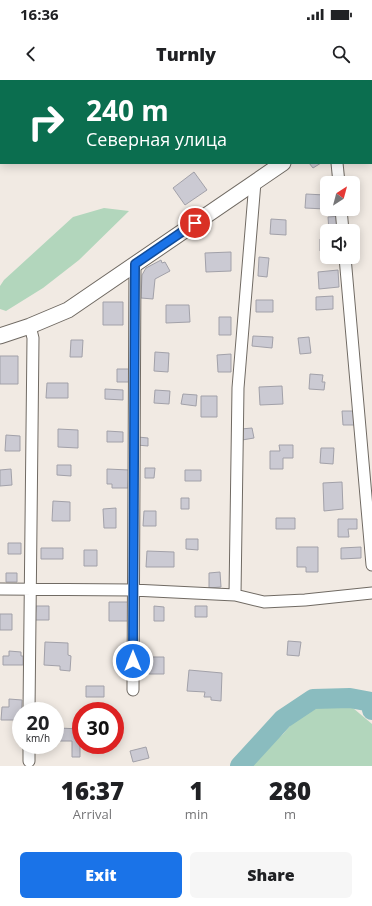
<!DOCTYPE html>
<meta charset="utf-8">
<style>
body{margin:0;font-family:"Open Sans",sans-serif;background:#f6f6f6;color:#202124;height:100vh;display:flex;flex-direction:column;font-size:15px;white-space:nowrap}
*{box-sizing:border-box;margin:0}
p{font-size:13px;color:#757577}
.icon{flex:none;width:22px;height:22px;fill:none;stroke:currentColor;stroke-width:2;stroke-linecap:round;stroke-linejoin:round}
.map{position:relative;height:686px;overflow:hidden}
.sheet{display:flex;flex-direction:column;background:#fff;flex:1}
.sheet>*{flex:none}
.guide{position:absolute;left:0px;top:0px;width:372px;height:84px;box-shadow:0 2px 10px #0003;background:#0b6e4f;color:#fff;overflow:hidden}
.needle{width:26px;rotate:36deg}
.buttons{position:absolute;left:320px;top:96px;display:grid;gap:8px}
.buttons a{display:grid;place-items:center;width:40px;height:40px;border-radius:6px;background:#fff;box-shadow:0 2px 10px #0003;font-size:20px}
.speed{position:absolute;left:12px;top:622px;display:flex;gap:8px;font-size:20px;font-weight:700;text-align:center}
.speed>*{display:grid;place-content:center;width:52px;height:52px;border-radius:50%;background:#fff;box-shadow:0 2px 10px #0003;line-height:1}
.speed small{font-size:10px;font-weight:400}
.speed .limit{border:6px solid #d22;background:#fff;color:#111}
.pin{position:absolute;display:grid;place-items:center;width:34px;height:34px;color:#fff;margin:-17px;border:2px solid #fff;border-radius:50%;box-shadow:0 1px 4px #0007}
.me{position:absolute;width:44px;margin:-22px;rotate:0deg;stroke-linejoin:round;filter:drop-shadow(0 0 3px #0008)}
.turn{display:flex;align-items:center;gap:14px;height:84px;padding:0 20px;font-size:18px}
.turn .icon{width:52px;height:52px;stroke-width:2.5}
.turn b{display:block;font-size:28px;line-height:34px}
.eta{display:flex;justify-content:space-evenly;align-items:center;height:68px;text-align:center}
.eta b{font-size:24px;font-weight:800;line-height:28px}
.action{display:flex;gap:8px;margin-top:auto;padding:8px 20px}
.action a{flex:1;height:46px;border-radius:6px;background:#1a73e8;color:#fff;font-size:16px;font-weight:800;line-height:46px;text-align:center}
.action a+a{background:#f6f6f6;color:#202124}
.status{display:flex;justify-content:space-between;align-items:center;height:28px;padding:0 20px;background:#fff;direction:ltr}
.status svg{height:11px;fill:currentColor}
header{display:flex;justify-content:space-between;align-items:center;height:52px;padding:0 20px;background:#fff;font-size:18px;font-weight:800}
.map>svg:first-child{display:block}
.green{fill:#b2d6bc}
.lines{fill:none;stroke-linecap:round;stroke-linejoin:round}
.river{stroke:#8abcbf;stroke-width:20}
.building{fill:#cbcad3;stroke:#a2a1a9}
.lane-casing{stroke:#706a63;stroke-width:8}
.street-casing{stroke:#706a63;stroke-width:13}
.secondary-casing{stroke:#706a63;stroke-width:17}
.lane{stroke:#fff;stroke-width:5.5}
.street{stroke:#fff;stroke-width:11}
.secondary{stroke:#fff;stroke-width:15}
.route-casing{stroke:#114b97;stroke-width:10}
.route{stroke:#1a73e8;stroke-width:7}
</style>
<div class="status"><b>16:36</b><svg viewBox="0 0 49 12"><path d="M0 12V9h3v3zM5 12V6h3v6zM10 12V3h3v9zM15 12V0h3v12zM26 1h20v11H26zM47 4h2v5h-2z"/></svg></div>
<header><svg class="icon" aria-label="back" viewBox="0 0 24 24"><path d="M15 5l-7 7 7 7"/></svg>Turnly<svg class="icon" aria-label="search" viewBox="0 0 24 24"><circle cx="10" cy="10" r="6"/><path d="M15 15l6 6"/></svg></header>
<div class="map">
<svg width="372" height="686" viewBox="0 0 372 686">
<rect width="100%" height="100%" fill="#f1eae3"/>
<path class="green" d="M104,128L129,131L79,180L43,208L6,231L0,229V206L4,200L73,137Z
M329,621L353,628L372,644V686H245L283,654L305,629Z"/>
<g class="lines">
<path class="river" d="M240,686L283,639L313,619L350,618L371,622L372,630"/>
</g>
<path class="building" d="M157,0H212L156,1Z
M309,83H321L313,88Z
M194,92L207,110L185,125L173,108Z
M306,114L325,115V129L305,128Z
M341,136L342,151H329L328,137Z
M271,139L286,140V155L270,154Z
M327,158V170L320,171V159Z
M231,172V191L206,192L205,173Z
M259,177L269,178L267,197L258,196Z
M161,180L162,183L165,182L170,191L155,199L153,219L141,218L142,195L146,188Z
M338,190L339,207L319,209L318,192Z
M333,216V229L316,230V217Z
M256,220H273V232H256Z
M103,222H123V245H103Z
M166,225H189L190,242L166,243Z
M219,237H231V255H219Z
M253,256L273,257L272,268L252,266Z
M309,257L311,273L300,274L298,258Z
M71,260H83L82,277H70Z
M155,272L169,273L168,292L154,291Z
M231,274V292H218L217,275Z
M0,276H18V304H0Z
M117,289H131L130,302H117Z
M310,294L323,295L322,302H325L324,310L309,309Z
M47,303H68V318H46Z
M282,306L283,324L260,325L259,307Z
M105,309L123,310V320L105,319Z
M155,310L170,311L169,324L154,323Z
M183,314L197,315L196,326L181,324Z
M201,316H217V337H201Z
M342,331H356V345H343Z
M252,348L254,358L242,360L241,349Z
M58,349L78,350V368L58,367Z
M107,351L123,352V362H107Z
M6,355L20,356V371H5Z
M138,357L148,358V366L137,365Z
M279,365H293V378H283V389H270V371H280Z
M321,368H334L333,384L320,383Z
M57,385H71V396L57,395Z
M145,388H155L154,398H145Z
M11,389L12,405L0,406V390Z
M107,389L129,390L128,408H112V404H107Z
M185,390H201V401H185Z
M342,402L343,429L324,431L323,403Z
M181,418H189V429H181Z
M53,421L70,422V441H52Z
M116,428V448H104L103,429Z
M144,431H156V446H143Z
M276,438H295V449H276Z
M338,439H357V449H348L349,457H338Z
M186,459H198V470L186,469Z
M8,463H21V474H8Z
M297,467H318V492H306V487H297Z
M361,467V478L341,479V468Z
M41,468H63V479H41Z
M84,470H97V486H84Z
M147,471L174,472V487H146Z
M220,492L221,507L209,508V493Z
M6,493H17V502H6Z
M109,522H129V541H109Z
M36,526H49V540H35Z
M154,526L164,527V541H154Z
M195,526H207V537H195Z
M0,534H12V550H0Z
M288,561L301,562L299,576L287,575Z
M45,562L68,563V575L71,576L70,591L60,590V586L44,585Z
M9,571L21,572V576H23V585H3V576H9Z
M149,577H164V594H149Z
M189,590L222,593L221,621L211,620V617H204L205,612L187,611Z
M86,606H104V617H86Z
M9,619L22,620L21,640H1L2,627H9Z
M59,648L80,649V677H72V661H59Z
M146,667L149,678L133,682L130,671Z"/>
<g class="lines">
<g class="lane-casing">
<path id="lane" d="M275,0L276,1
M228,1L229,0"/>
</g>
<g class="street-casing">
<path id="street" d="M337,83L339,103
M341,129L343,151
M345,177L372,485
M0,509L133,510L235,515L264,522L305,520L372,513
M235,515L238,308L255,102
M133,610L135,184
M29,631L33,258L30,246
M29,681V665"/>
</g>
<g class="secondary-casing">
<path id="secondary" d="M371,19H372
M0,256L30,246L68,230L283,83"/>
</g>
<use href="#lane" class="lane"/>
<use href="#street" class="street"/>
<use href="#secondary" class="secondary"/>
</g>
<g class="lines">
<g class="route-casing">
<path id="route" d="M133,581L135,184L195,143"/>
</g>
<use href="#route" class="route"/>
</g>
</svg>
<div class="buttons">
<a><svg class="needle" viewBox="-14 -14 28 28"><path d="M0-13l5 13h-10z" fill="#e53935"/><path d="M0 13l5-13h-10z" fill="#757577"/></svg></a>
<a><svg class="icon" aria-label="sound" viewBox="0 0 24 24"><path d="M4 9h4l5-4v14l-5-4H4zM17 9q2 3 0 6"/></svg></a>
</div>
<div class="speed"><div>20<small>km/h</small></div><div class="limit">30</div></div>
<div class="pin" style="left:195px;top:143px;background:#d93025"><svg class="icon" aria-label="arrive" viewBox="0 0 24 24"><path d="M6 21V4h12l-3 4 3 4H6"/></svg></div>
<svg class="me" style="left:133px;top:581px" viewBox="-20 -20 40 40"><circle r="17" fill="#1a73e8" stroke="#fff" stroke-width="3"/><path d="M0-11L8 9 0 5-8 9z" fill="#fff"/></svg>
<div class="guide">
<div class="turn"><svg class="icon" aria-label="right" viewBox="0 0 24 24"><path d="M7 20v-9h11M14 6l5 5-5 5"/></svg><div><b>240 m</b>Северная улица</div></div>
</div>
</div>
<section class="sheet">
<div class="eta">
<div><b>16:37</b><p>Arrival</p></div>
<div><b>1</b><p>min</p></div>
<div><b>280</b><p>m</p></div>
</div>
<div class="action"><a>Exit</a><a>Share</a></div>
</section>
